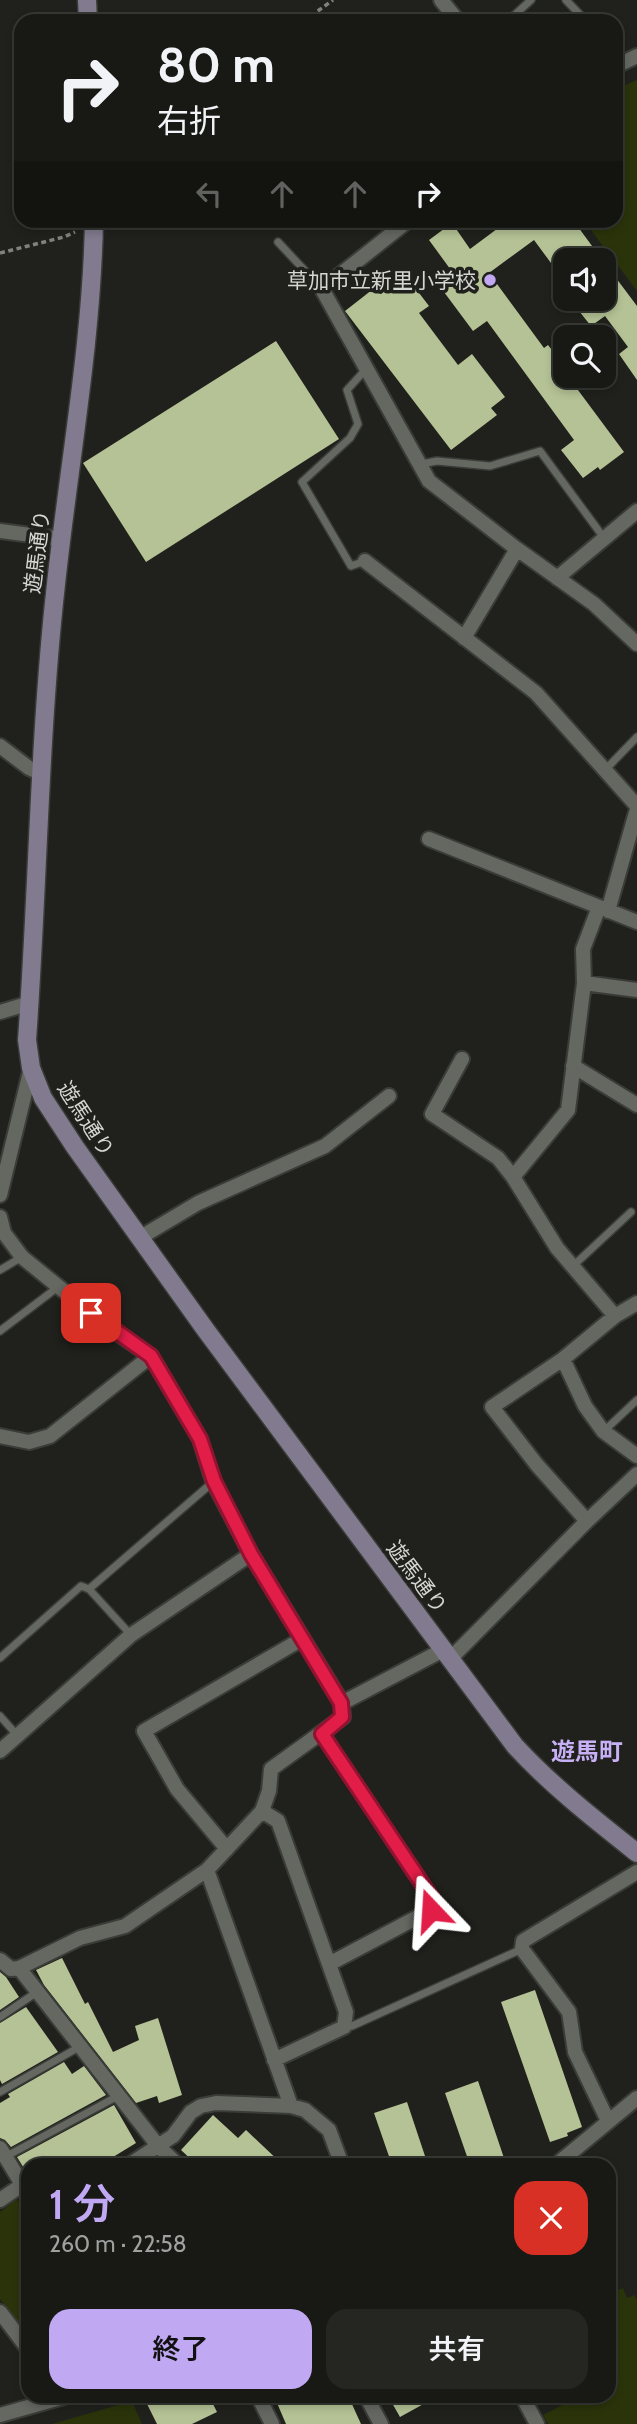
<!DOCTYPE html>
<html lang="ja">
<meta charset="utf-8">
<style>
body{margin:0;font-family:Cabin,"Noto Sans JP",sans-serif;background:#252622;color:#f1f3f6;height:100vh;display:flex;flex-direction:column;font-size:26px;white-space:nowrap}
*{box-sizing:border-box;margin:0}
p{font-size:23px;color:#9fa0a0}
.icon{flex:none;width:38px;height:38px;fill:none;stroke:currentColor;stroke-width:2;stroke-linecap:round;stroke-linejoin:round}
.map{position:relative;flex:1;overflow:hidden}
.sheet{position:absolute;left:21px;top:2158px;width:595px;height:245px;display:flex;flex-direction:column;background:#181915;border-radius:21px;box-shadow:0 4px 10px #0003,0 0 0 2px #363834}
.sheet>*{flex:none}
.guide{position:absolute;left:14px;top:14px;width:609px;height:214px;border-radius:21px;box-shadow:0 4px 10px #0003,0 0 0 2px #363834;background:#181915;color:#f1f3f6;overflow:hidden}
.controls{position:absolute;left:553px;top:248px;display:grid;gap:14px}
.controls a{display:grid;place-items:center;width:63px;height:63px;border-radius:14px;background:#181915;box-shadow:0 4px 10px #0003,0 0 0 2px #363834;font-size:35px}
.pin{position:absolute;display:grid;place-items:center;width:60px;height:60px;color:#fff;margin:-30px;border-radius:14px;box-shadow:0 4px 10px #0006}
.me{position:absolute;width:77px;margin:-38px;rotate:340deg;stroke-linejoin:round;filter:drop-shadow(0 0 5px #0008)}
.turn{display:flex;align-items:center;gap:24px;height:147px;padding:0 28px;font-size:32px}
.turn .icon{width:91px;height:91px;stroke-width:2.5}
.turn b{display:block;font-size:49px;line-height:60px}
.lanes{display:flex;align-items:center;height:66px;padding:0 28px;background:#0003;justify-content:center;gap:35px;direction:ltr}
.lanes .off{opacity:.35}
.round{display:grid;place-items:center;flex:none;width:74px;height:74px;border-radius:21px;background:#252622}
.headline{display:flex;align-items:center;justify-content:space-between;height:119px;padding:0 28px}
h1{font-size:42px;font-weight:600;line-height:52px;color:#c1a8f3}
.action{display:flex;gap:14px;margin-top:auto;padding:14px 28px}
.action a{flex:1;height:80px;border-radius:21px;background:#c1a8f3;color:#111;font-size:28px;font-weight:600;line-height:80px;text-align:center}
.action a+a{background:#252622;color:#f1f3f6}
.map>svg:first-child{display:block}
.green{fill:#2a330a}
.building{fill:#b4c295}
.lines{fill:none;stroke-linecap:round;stroke-linejoin:round}
.lane-casing{stroke:#3a3c38;stroke-width:10}
.street-casing{stroke:#3a3c38;stroke-width:18}
.secondary-casing{stroke:#3a3c38;stroke-width:21}
.path{stroke:#81827e;stroke-width:3.5;stroke-dasharray:5 3.5;stroke-linecap:butt}
.lane{stroke:#656761;stroke-width:7}
.street{stroke:#656761;stroke-width:14}
.secondary{stroke:#827b8f;stroke-width:18}
.route-casing{stroke:#92132f;stroke-width:18}
.route{stroke:#e11d48;stroke-width:12}
.poi-dot{fill:#c1a8f3;stroke:#20211c;stroke-width:2.5}
.labels{text-anchor:middle;dominant-baseline:central;stroke-width:7;stroke-linejoin:round;paint-order:stroke}
.poi-label{font-size:21px;fill:#d6d7d4;stroke:#20211c;text-anchor:end}
.street-label{font-size:21px;fill:#d6d7d4;stroke:#20211c}
.quarter-label{font-size:24px;font-weight:bold;fill:#c7b0f6;stroke:#20211c}
</style>
<div class="map">
<svg width="637" height="2424" viewBox="0 0 637 2424">
<rect width="100%" height="100%" fill="#20211c"/>
<path class="green" d="M637,80V291L584,221L616,220V89Z
M16,2200L25,2202L28,2206V2336L0,2299V2212Z
M623,2288L627,2298L635,2295L637,2300V2424H548L543,2415L568,2402L566,2396H609V2294Z
M132,2401L142,2424H52Z"/>
<path class="building" d="M509,220H573L603,261H565V282L534,240L489,273L544,348L548,345L565,367V376H572L578,384L575,386L624,452L600,470L598,467L583,478L561,450L574,440L487,321L473,331L441,288L456,277L429,240L452,223L470,249Z
M604,262L637,306V380L619,354L628,347L605,316L591,326L579,311L595,299H604Z
M400,268L429,306L419,313L458,365L472,354L505,397L491,408L497,415L451,450L345,311Z
M276,341L339,439L146,562L83,463Z
M62,1958L85,2004L88,2002L113,2052L139,2040L135,2026L158,2018L182,2095L159,2103L157,2096L136,2103L44,1985L36,1970Z
M0,1972L6,1977L19,1997L0,2010Z
M535,1990L582,2127L567,2133L568,2136L550,2142L501,2002Z
M26,2007L58,2052L2,2084L0,2080V2023Z
M64,2062L72,2074L84,2066L106,2095L11,2147L5,2140L0,2138V2103L10,2097L8,2094Z
M478,2081L505,2161L496,2165H470L445,2093Z
M407,2102L428,2165H392L374,2113Z
M114,2105L136,2143L100,2165H28V2168L25,2170L17,2157Z
M213,2115L238,2138L246,2130L283,2165H255L245,2158L239,2165H197L181,2150Z
M159,2396H209L217,2412L192,2424H157L146,2402Z
M274,2396H343L347,2404L351,2402L361,2424H286Z
M388,2396H438L400,2417Z"/>
<g class="lines">
<g class="lane-casing">
<path id="lane" d="M566,0L586,21
M508,21L531,0
M278,242L322,289
M421,464L437,461L490,466L540,451L604,538
M365,561L351,566L302,482L350,438L358,424L347,390L367,368
M606,769L637,737
M573,1266L631,1212
M0,1270L22,1257
M0,1331L58,1287
M604,1431L637,1400
M89,1589L213,1482
M0,1658L81,1586L89,1589L131,1635
M0,1716L17,1735
M322,1734L434,1900L431,1910
M0,2017L37,1992
M344,2027L352,2026L522,1949
M0,2092L81,2046
M5,2157L118,2096"/>
</g>
<g class="street-casing">
<path id="street" d="M441,0L458,21
M616,66L637,56
M409,220L322,289L429,481L517,549L594,604L637,644
M0,531L61,539
M365,561L536,693L637,806
M557,578L637,511
M464,638L517,549
M0,746L29,768L42,774
M429,839L637,922
M599,907L583,949L584,983L637,990
M608,911L637,809
M0,1012L30,1003
M462,1059L432,1114L498,1158L513,1177L557,1248L615,1316
M573,1066L637,1105
M513,1177L568,1110L584,983
M0,1195L31,1068
M0,1217L4,1233L22,1257L107,1326L151,1356L200,1439L213,1481L251,1554L342,1703L343,1717L271,1769L269,1791L262,1811L207,1870L125,1926L80,1938L19,1968
M141,1237L198,1203L325,1146L389,1096
M563,1359L585,1406L603,1431L637,1456
M0,1436L29,1442L50,1436L151,1356
M587,1521L537,1465L492,1407L563,1359L615,1316L637,1303
M450,1659L587,1521L637,1474
M342,1703L443,1650
M0,1751L131,1635L251,1554
M262,1811L278,1821L346,2012L344,2027L274,2060
M227,1849L177,1789L144,1731L302,1639
M207,1870L291,2106
M0,1960L11,1969L19,1968L159,2147L178,2165
M329,1964L431,1910
M608,2121L575,2052L569,2012L522,1949L523,1941L637,1872
M0,2148L28,2194
M129,2165L173,2136L191,2112L201,2106L216,2103L291,2106L305,2110L329,2130L342,2165
M556,2165L637,2098
M0,2200L22,2185
M0,2312L28,2349
M258,2396L272,2424
M366,2396L381,2424
M522,2396L537,2424
M0,2415L67,2396"/>
</g>
<g class="secondary-casing">
<path id="secondary" d="M87,0L88,21
M94,220C92,342 69,463 56,584C39,736 38,888 27,1040L31,1068L43,1098L75,1147L205,1329L515,1746C552,1786 594,1819 637,1853"/>
</g>
<path class="path" d="M304,21L333,0
M0,253L64,237L75,232"/>
<use href="#lane" class="lane"/>
<use href="#street" class="street"/>
<use href="#secondary" class="secondary"/>
</g>
<g class="lines">
<g class="route-casing">
<path id="route" d="M91,1313L151,1356L200,1439L214,1481L251,1554L341,1703L342,1717L322,1734L433,1900L431,1910"/>
</g>
<use href="#route" class="route"/>
</g>
<circle class="poi-dot" cx="490" cy="280" r="7"/>
<g class="labels">
<g class="poi-label">
<text x="476" y="280">草加市立新里小学校</text>
</g>
<g class="street-label">
<text transform="translate(37 552) rotate(-83)">遊馬通り</text>
<text transform="translate(86 1119) rotate(57)">遊馬通り</text>
<text transform="translate(417 1577) rotate(53)">遊馬通り</text>
</g>
<g class="quarter-label">
<text x="587" y="1751">遊馬町</text>
</g>
</g>
</svg>
<div class="controls">
<a><svg class="icon" aria-label="sound" viewBox="0 0 24 24"><path d="M4 9h4l5-4v14l-5-4H4zM17 9q2 3 0 6"/></svg></a>
<a><svg class="icon" aria-label="search" viewBox="0 0 24 24"><circle cx="10" cy="10" r="6"/><path d="M15 15l6 6"/></svg></a>
</div>
<div class="pin" style="left:91px;top:1313px;background:#d93025"><svg class="icon" aria-label="arrive" viewBox="0 0 24 24"><path d="M6 21V4h12l-3 4 3 4H6"/></svg></div>
<svg class="me" style="left:431px;top:1910px" viewBox="-20 -20 40 40"><path d="M0-17L14 15 0 8-14 15z" fill="#e11d48" stroke="#fff" stroke-width="4"/></svg>
<div class="guide">
<div class="turn"><svg class="icon" aria-label="right" viewBox="0 0 24 24"><path d="M7 20v-9h11M14 6l5 5-5 5"/></svg><div><b>80 m</b>右折</div></div>
<div class="lanes"><svg class="icon off" aria-label="left" viewBox="0 0 24 24"><path d="M17 20v-9H6M10 6l-5 5 5 5"/></svg><svg class="icon off" aria-label="ahead" viewBox="0 0 24 24"><path d="M12 20V5M6 11l6-6 6 6"/></svg><svg class="icon off" aria-label="ahead" viewBox="0 0 24 24"><path d="M12 20V5M6 11l6-6 6 6"/></svg><svg class="icon" aria-label="right" viewBox="0 0 24 24"><path d="M7 20v-9h11M14 6l5 5-5 5"/></svg></div>
</div>
<section class="sheet">
<div class="headline"><div><h1>1 分</h1><p>260 m · 22:58</p></div><a class="round" style="background:#d93025;color:#fff"><svg class="icon" aria-label="close" viewBox="0 0 24 24"><path d="M6 6l12 12M18 6L6 18"/></svg></a></div>
<div class="action"><a>終了</a><a>共有</a></div>
</section>
</div>
